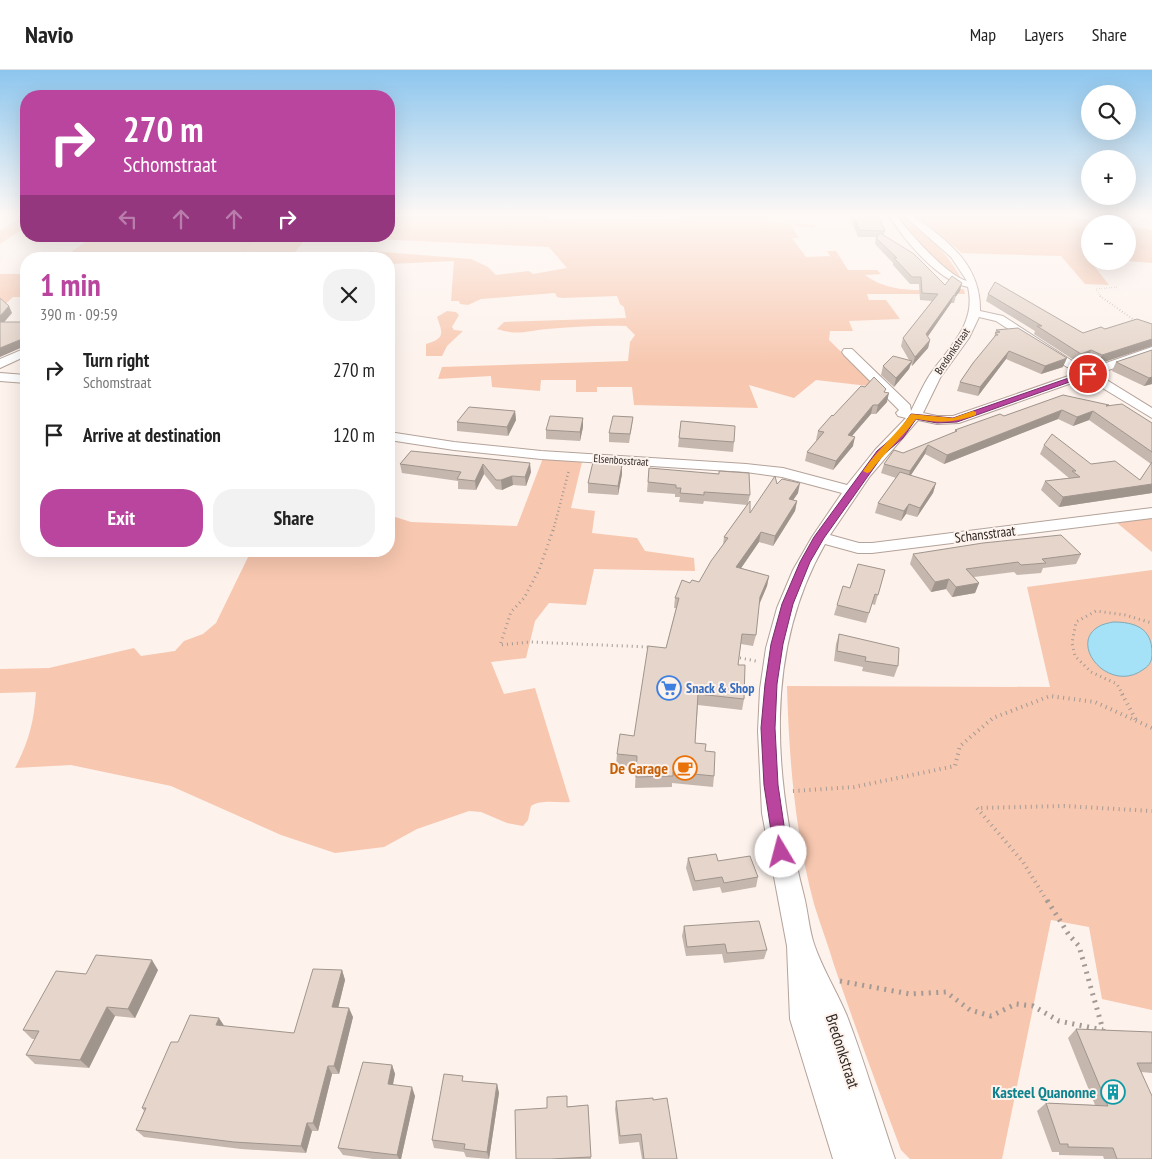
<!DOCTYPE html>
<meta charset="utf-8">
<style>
body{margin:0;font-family:"PT Sans Narrow",sans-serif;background:#f2f2f2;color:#222;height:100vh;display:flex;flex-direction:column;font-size:19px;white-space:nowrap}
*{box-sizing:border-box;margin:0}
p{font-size:16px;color:#767676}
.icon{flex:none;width:28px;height:28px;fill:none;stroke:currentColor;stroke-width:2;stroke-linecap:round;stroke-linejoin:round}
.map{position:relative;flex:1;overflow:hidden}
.drawer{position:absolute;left:20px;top:182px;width:375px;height:305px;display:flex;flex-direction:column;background:#fff;border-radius:20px;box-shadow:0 5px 20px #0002}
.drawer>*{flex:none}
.hud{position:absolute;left:20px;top:20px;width:375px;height:152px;border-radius:20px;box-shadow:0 5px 20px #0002;background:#ba459e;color:#fff;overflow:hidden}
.controls{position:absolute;left:1081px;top:15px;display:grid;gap:10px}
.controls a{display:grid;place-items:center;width:55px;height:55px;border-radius:50%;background:#fff;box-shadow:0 5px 20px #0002;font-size:25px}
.pin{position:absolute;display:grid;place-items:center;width:42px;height:42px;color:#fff;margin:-21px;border:2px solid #fff;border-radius:50%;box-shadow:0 1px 5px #0007}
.me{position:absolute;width:55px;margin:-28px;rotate:352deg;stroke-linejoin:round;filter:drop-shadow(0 0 4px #0008)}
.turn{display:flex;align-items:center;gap:18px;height:105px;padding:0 20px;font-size:22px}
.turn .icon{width:65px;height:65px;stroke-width:2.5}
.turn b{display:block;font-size:35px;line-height:42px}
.lanes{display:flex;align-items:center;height:48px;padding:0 20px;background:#0003;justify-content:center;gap:25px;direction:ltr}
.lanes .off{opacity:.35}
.round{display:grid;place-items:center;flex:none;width:52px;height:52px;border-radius:20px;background:#f2f2f2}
.headline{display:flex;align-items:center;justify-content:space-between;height:85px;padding:0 20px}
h1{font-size:30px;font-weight:700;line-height:38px;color:#ba459e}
.primary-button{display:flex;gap:10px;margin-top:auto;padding:10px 20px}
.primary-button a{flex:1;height:58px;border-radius:20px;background:#ba459e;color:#fff;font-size:20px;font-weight:700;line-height:58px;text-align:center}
.primary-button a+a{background:#f2f2f2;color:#222}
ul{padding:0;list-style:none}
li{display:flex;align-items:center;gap:15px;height:65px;padding:0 20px}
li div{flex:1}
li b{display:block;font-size:19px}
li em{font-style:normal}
header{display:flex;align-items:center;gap:30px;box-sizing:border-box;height:70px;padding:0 25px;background:#fff;border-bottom:1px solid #e0e0e0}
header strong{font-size:24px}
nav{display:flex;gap:28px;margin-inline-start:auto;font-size:18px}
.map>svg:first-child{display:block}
.green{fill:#f7c7af}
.water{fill:#a5e2f7;stroke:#81aab8}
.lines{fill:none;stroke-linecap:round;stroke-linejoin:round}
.minor-casing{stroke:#b4a39a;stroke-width:2}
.path-far5{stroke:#a39a95;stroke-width:1;stroke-dasharray:0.5 2;stroke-linecap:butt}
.path-far4{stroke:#a39a95;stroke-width:2;stroke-dasharray:0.5 2.5;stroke-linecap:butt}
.path-far3{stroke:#a39a95;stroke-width:2.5;stroke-dasharray:1 3;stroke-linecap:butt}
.path-far2{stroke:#a39a95;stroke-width:3;stroke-dasharray:1 4;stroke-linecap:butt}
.path-far1{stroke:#a39a95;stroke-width:4;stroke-dasharray:1 4.5;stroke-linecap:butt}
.path{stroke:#a39a95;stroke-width:5;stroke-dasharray:2 5.5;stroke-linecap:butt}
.minor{fill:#fff;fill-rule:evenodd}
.wall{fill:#c5b7ae}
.shaded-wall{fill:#a0958d}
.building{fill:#e5d5ca;stroke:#a0958d}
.route{fill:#ba459e;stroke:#792d67}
.slow{fill:#f59e0b}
.labels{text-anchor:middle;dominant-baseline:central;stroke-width:4;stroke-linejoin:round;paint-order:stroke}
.far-street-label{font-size:11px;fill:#2e2724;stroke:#fdf2ec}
.street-label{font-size:14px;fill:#2e2724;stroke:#fdf2ec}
.shop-label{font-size:14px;font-weight:bold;fill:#366cbe;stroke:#fdf2ec;text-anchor:start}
.near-food-label{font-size:16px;font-weight:bold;fill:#c56008;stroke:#fdf2ec;text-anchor:end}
.near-street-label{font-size:16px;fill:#2e2724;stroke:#fdf2ec}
.near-culture-label{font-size:16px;font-weight:bold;fill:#0d838f;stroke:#fdf2ec;text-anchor:end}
</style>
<header>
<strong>Navio</strong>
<nav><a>Map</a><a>Layers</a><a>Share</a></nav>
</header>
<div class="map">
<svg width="1152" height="1089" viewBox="0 0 1152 1089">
<rect width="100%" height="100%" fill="#fdf2ec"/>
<path class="green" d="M396,144H548L550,150L695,148L690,144H769L768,152L815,155L816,157L792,156L799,168H792L806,187L830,186L827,181H836L848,200H877L881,204L865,205C892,226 931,219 964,219L965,224H867L869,230H886L900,249L849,251L853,261H830L829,270L877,317L816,310L794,328L749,315L758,338L634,335L632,317H597V322H576V310H541L540,321L492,317L491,306L438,309L442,297L628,291L630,272L635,265L626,256C599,255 573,257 547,259C525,261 519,266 497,259L504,252L626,248L624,237L620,234L617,226L562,228L557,227L555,223L481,229L468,235L460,234L459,231H451L454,191L389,194V189H328L369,186L370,181L471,189L488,197L496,205L529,201L533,204L567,198L549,177L374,169L376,166H389V152Z
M915,144H1071L1075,148L1110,154H1090V188H1088L1109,215L1085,214L1061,186L962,183Z
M26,145V157L0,174V160Z
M896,145H899C924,164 949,182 962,211L957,210L910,167Z
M1128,156L1152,160V193L1128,191Z
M93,166H308L291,187L311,186V189H62Z
M0,204H26V227H13L0,239Z
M447,241L456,242L459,245L452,257L454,260L463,261L447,276L442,286H426V274C445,268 443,264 437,247Z
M543,388L582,392L571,438L595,441L592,463L637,468L645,481L694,488L695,501L594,499L586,535L549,533L535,551L526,588L491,592L504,624L535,618L570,732C557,733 542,729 531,736L528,750L523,756L507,753L481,742L469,741L417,759L384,777L335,783L281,765L171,716L71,695L15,698C29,671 34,652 36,622L0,623V599L49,598L134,578L141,586L175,581L184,571L203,564L216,553L251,481H389V445L411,452L517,456Z
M1152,448V482L1116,452Z
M1152,500V940L1102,929L1089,857L1051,850L1002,1089H910L901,1080C878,1018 855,957 834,895C828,874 820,854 814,834C795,763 789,689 787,616L1050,617L1027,517Z"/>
<path class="water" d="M1113,552C1135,552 1152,558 1152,583C1152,591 1150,595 1144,599C1110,625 1068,575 1098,557C1102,554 1109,553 1113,552Z"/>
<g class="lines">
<g class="minor-casing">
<path id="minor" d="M888,144H896C907,161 947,206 967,211L951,187L902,144H911C946,170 981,193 980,241L1003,246L1077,294L1075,297H1067L996,251L979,247L969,268L940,308L923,343L937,346H953L1152,277V285L1097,304L1152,338V348L1086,308L959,353L937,354L918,350L870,406L830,465L859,473H872L1152,438V448L872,483H858L825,474C763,583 774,708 804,826C808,842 809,859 814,874C822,898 837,922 847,946C865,993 879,1042 895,1089H833L790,949L787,876L762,743L758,661L760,619L766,578L777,538L793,500L812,467L842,423L782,407L746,402L541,389L454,380L389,370V362L454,372L541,381L746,394L783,398L847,415L875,380L906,348L898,346L896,343L899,340L844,285L842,282L844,279H852L910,335L911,341C917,329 922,317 929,306C948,278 977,254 968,217C938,211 904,170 888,144Z
M26,278V286L0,298V289Z
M0,303L26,305V313L0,311Z"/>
</g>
<path class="path-far5" d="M238,189L254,166
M1101,227L1096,219L1118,217"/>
<path class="path-far4" d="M1100,226L1137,252"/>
<path class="path-far3" d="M553,461L569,400"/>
<path class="path-far2" d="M553,460L539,500L524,528L511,542L500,575L530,572L649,577
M735,587L756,591
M1123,625L1117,614L1091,602L1075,586L1072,573L1076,552L1096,541L1125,545L1152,553"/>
<path class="path-far1" d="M1122,624L1136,650
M793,721L854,717L955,696L960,676L993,648L1050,626L1095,632L1152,658
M1047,831L1023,792L977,738L1064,736L1152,741"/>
<path class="path" d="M840,911L910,924L946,922L970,940L991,946L1016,934L1033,936L1059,951L1103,960L1079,876L1069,865L1047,830"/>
<use href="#minor" class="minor"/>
</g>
<path class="wall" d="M849,144H877L885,161L884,165L945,215L960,221L956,226L954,233H951L928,266L930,270L928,278L912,296L911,293L909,299L894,317L881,305L883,296L909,290L901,276L903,268L932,231L920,230L919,214H910L893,195V193L875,174L876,167H858Z
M988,224L1083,263L1105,259L1152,254V276L1098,294L1088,288L1077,292L1034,264L1035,261L986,231Z
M996,260L1063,297L1041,304L1006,289L978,326L957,321L960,312L994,267Z
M1152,280V314L1144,316L1112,301L1116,292Z
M885,322L887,332L876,344H871L852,366L853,376L833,400L805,391L807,382L817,370H816L818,361Z
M1063,325L1152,353V423L1059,437L1041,420L1045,411L1069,408L1040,384L1044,375L1091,394L1140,410L1151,394L1089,350L1073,356L1058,349L944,394L925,384L910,406L936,413L933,423L917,447L906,444L901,451L875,443L878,433L896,408L881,403L884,394L955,362V360L1004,346Z
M515,341L516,350L508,366L457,361V352Z
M633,347L632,356L629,373L609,372V363Z
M583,348V357L580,371L546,369V360Z
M681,351L734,372L733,382L678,377Z
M411,381L531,402L526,416L513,415L502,420L496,419L484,404L476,420L458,419V411L402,403L400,394Z
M622,395V404L618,425L588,423V413Z
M649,398L750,425L748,433L750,443L777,414L798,423L793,430L797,431L795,441L773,476L759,472L741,498L769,506L767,516L759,535L756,565L753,576L741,574L738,595L744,629L742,640L698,635L695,673L705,681L714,706L713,717L672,713V717L635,718L636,697L616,695L617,684L634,666L666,578L676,538H674L675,528L690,513L699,512L723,475L724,467L747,435L704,431L703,434L679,432L680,427H675V424L647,422Z
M913,484H1081L1076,494L1043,498L1041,503L1017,505L1014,502L974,507L979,513L975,523L952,527L946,519L931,522L910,494Z
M885,500L875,535L872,534L866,553L834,545L837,535L850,518Z
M839,564L898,596L894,607L862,601L863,597L834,591L836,574Z
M688,788L718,791L758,807L756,817L722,823L720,817L693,821L686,798Z
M684,856L767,880L764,889L724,893L722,884L686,886L682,866Z
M158,900L135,948L115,946L89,998L35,994L26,985L35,969H32L23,960L86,904Z
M342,900L345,910L338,938L353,947L339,1004H332L318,1061H312L306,1083L241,1079L144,1067L136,1060L144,1041L142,1038L178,972L294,963Z
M1076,959L1152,962V1003L1141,1002L1152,1089H1104L1103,1086L1059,1085V1082H1052L1037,1041L1046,1033L1095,1035L1068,968Z
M392,995L395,1004L393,1015L415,1026L401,1089H373L343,1085L338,1078Z
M464,1011L497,1014L499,1023L489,1089L466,1087L464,1082L434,1078L432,1070Z
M653,1030L677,1089H642L639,1072L619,1074L615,1039L616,1031Z
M588,1035L591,1089H516L547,1038Z"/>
<path class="shaded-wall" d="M962,213L960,221L956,226L955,224Z
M954,225L951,233L924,272L926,264Z
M9,236L12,243L0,257V246Z
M22,269L25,276L0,287V278Z
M1152,269V276L1098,294L1102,285Z
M930,270L928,278L912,296L915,287Z
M1091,280L1088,288L1077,292L1081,284Z
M1009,281L1006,289L978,326L980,317Z
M1067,288L1063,297L1041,304L1045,296Z
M912,291L909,299L894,317L896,308Z
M1152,307V314L1144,316L1149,308Z
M889,323L887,332L876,344L878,335Z
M393,326L394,335L389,340V330Z
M873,335L871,344L845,374L848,365Z
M1062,340L1058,349L944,394L947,385Z
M515,341L516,350L508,366L507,357Z
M1093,341L1089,350L1073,356L1077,347Z
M583,348V357L580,371V362Z
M855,367L853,376L833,400L836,391Z
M928,375L925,384L907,411L910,401Z
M530,393L531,402L526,416L525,407Z
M483,394L484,404L476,420L475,411Z
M622,395V404L618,425V416Z
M512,406L513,415L502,420L501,410Z
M800,413L798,423L787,439L789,429Z
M936,413L933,423L917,447L920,438Z
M1152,414V423L1059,437L1063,427Z
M797,431L795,441L773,476L775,466Z
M909,434L906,444L901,451L904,441Z
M761,462L759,472L735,507L736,497Z
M769,506L767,516L758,537L760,527Z
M949,509L946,519L931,522L935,512Z
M979,513L975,523L952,527L956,517Z
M152,890L158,900L135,948L128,939Z
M342,900L345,910L336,947L332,937Z
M107,937L115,946L89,998L80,990Z
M349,938L353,947L339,1004L334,996Z
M219,948L225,957L216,955Z
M392,995L395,1004L391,1023L388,1014Z
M328,996L332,1004L318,1061L313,1053Z
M497,1014L499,1023L489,1089L487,1082Z
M412,1017L415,1026L401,1089H399L397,1085Z
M307,1053L312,1061L306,1083L301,1076Z"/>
<path class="building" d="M853,144H877L885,161L859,160Z
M880,163L914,184L945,215L952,206L962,213L955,224L956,226L954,225L926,264L930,270L915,287L903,268L938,224L922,223L921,207H912L894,188H897L876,168Z
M995,212L1083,263L1101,257L1105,259L1137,249L1152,254V269L1102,285L1091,280L1081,284L1037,256H1042L988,224Z
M0,228L9,236L0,246Z
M0,252H26V276L24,277V270L22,269L0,278Z
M1018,258L1067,288L1045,296L1009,281L980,317L960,312L973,293L996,265H998L995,263L1000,262L996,260Z
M1152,280V307L1149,308L1116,292Z
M893,286L912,291L896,308L883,296Z
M874,307L886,319L884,322L889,323L878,335H873L848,365L855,367L836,391L807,382L824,362L818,361L832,345L833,346L861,316L865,317Z
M389,325L393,326L389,330Z
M1063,325L1109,335L1106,336L1122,334L1152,353V382L1093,341L1077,347L1062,340L947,385L928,375L910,401L884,394L894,380L903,383L957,361L955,360L1000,344L1004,346Z
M469,337L515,341L507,357L457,352Z
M550,346L583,348L580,362L546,360Z
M613,346L633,347L630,364L609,363Z
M681,351L735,356L734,372L679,368Z
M1052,364L1091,394L1115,391L1140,410L1152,392V414L1063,427L1045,411L1080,407L1072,401H1076L1044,375Z
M411,381L530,393L525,407L512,406L501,410H496L483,394L475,411L457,409L461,402L400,394Z
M593,392L622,395L618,416L588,413Z
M649,398L719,404V401L749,403L750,425L704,422V425L680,423L681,418H676V415L648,412Z
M900,402L936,413L920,438L909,434L904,441L878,433Z
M775,406L777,414L782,409L800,413L789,429L797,431L775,466L761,462L736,497L769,506L760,527L756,565L742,564L738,595H745L744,629L698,624L695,673L706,674L705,681L715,682L714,706L673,702V706L636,707L637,686L617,684L620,664L634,666L648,576L666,578L679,528H675L682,510L690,513L692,510L699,512L711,491L728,468L724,467L750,431V443Z
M1061,465L1081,484L1042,489L1046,493L1021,495L1018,492L966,499L979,513L956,517L949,509L935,512L913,484L983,473Z
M858,494L885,500L878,525L875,524L869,543L837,535L843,516L850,518Z
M839,564L899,578L898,596L865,591L866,587L837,581Z
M716,784L718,791L750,786L758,807L724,813L722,807L695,811L688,788Z
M759,851L767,880L727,883L725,874L687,877L684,856Z
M96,885L152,890L128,939L107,937L80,990L26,985L39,961L23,960L56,901L86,904Z
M313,899L342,900L332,937L349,938L334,996H328L313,1053H307L301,1076L234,1072L136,1060L146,1038H142L171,972H178L190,945L219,948L216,955L294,963Z
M1076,959L1152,962V993H1137L1152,1026V1089H1117L1113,1078L1068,1077V1074H1060L1046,1033L1108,1036Z
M363,992L392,995L388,1014L412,1017L397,1085L338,1078Z
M444,1004L463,1006L462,1011L497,1014L487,1082L464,1079L465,1074L432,1070Z
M567,1026V1037L588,1035L591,1087L551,1089H516L515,1040L547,1038V1027Z
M653,1028V1030L667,1028L677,1089H644L641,1064L620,1066L616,1031Z"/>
<linearGradient id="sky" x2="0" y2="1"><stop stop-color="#8dc6ee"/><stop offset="0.49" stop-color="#fef9f6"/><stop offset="1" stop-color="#fef9f6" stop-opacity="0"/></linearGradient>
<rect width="1152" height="296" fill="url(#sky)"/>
<path class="route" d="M1086,302L1092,304L957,352L937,353L916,349L903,368L883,385L824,468L810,492L793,534L783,574L777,614L775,658L778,715L788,782L786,787L781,789L775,787L764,715L761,658L765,614L771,574L782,534L800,492L814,467L877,381L897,364L911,344L953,348Z"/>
<path class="slow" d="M973,341L976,342V345C953,353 940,353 916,349C902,368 884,383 870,402L867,403L863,401C877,380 896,365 911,344L953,348Z"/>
<defs>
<g id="supermarket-ring" transform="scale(1.25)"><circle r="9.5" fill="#fdf2ec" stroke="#3f7fe0" stroke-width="1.5"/><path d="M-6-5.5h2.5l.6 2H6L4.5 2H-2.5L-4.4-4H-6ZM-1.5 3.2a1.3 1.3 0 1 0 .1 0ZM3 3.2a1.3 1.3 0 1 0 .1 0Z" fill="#3f7fe0"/></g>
<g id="cafe-ring" transform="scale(1.25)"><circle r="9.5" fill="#fdf2ec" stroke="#e8710a" stroke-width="1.5"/><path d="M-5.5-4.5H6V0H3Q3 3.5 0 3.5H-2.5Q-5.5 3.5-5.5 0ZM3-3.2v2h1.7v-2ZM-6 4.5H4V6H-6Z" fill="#e8710a"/></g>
<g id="building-ring" transform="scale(1.25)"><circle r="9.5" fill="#fdf2ec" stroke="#0f9aa8" stroke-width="1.5"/><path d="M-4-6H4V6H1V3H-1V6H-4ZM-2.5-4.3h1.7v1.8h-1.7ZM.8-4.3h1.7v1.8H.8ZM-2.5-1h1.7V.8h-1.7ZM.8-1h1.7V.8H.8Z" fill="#0f9aa8"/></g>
</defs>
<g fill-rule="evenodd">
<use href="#supermarket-ring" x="669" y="618"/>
<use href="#cafe-ring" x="685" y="698"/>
<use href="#building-ring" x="1113" y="1022"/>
</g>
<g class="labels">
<g class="far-street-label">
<text transform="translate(952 281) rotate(-56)">Bredonkstraat</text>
<text transform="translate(621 390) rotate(4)">Elsenbosstraat</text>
</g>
<g class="street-label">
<text transform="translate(985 464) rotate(-7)">Schansstraat</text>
</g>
<g class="shop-label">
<text x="686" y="618">Snack &amp; Shop</text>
</g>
<g class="near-food-label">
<text x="668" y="698">De Garage</text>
</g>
<g class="near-street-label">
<text transform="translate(843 981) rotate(72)">Bredonkstraat</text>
</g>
<g class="near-culture-label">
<text x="1096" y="1022">Kasteel Quanonne</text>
</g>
</g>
</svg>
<div class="controls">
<a><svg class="icon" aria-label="search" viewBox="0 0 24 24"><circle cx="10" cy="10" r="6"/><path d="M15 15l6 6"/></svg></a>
<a>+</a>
<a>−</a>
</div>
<div class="pin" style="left:1088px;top:304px;background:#d93025"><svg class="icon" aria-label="arrive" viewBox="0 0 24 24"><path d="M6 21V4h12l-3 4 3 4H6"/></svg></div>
<svg class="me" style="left:781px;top:782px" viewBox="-20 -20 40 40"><circle r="19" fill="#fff"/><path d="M0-13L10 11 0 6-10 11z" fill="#ba459e"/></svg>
<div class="hud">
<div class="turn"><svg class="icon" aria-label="right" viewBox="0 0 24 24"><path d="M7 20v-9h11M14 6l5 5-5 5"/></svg><div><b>270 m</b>Schomstraat</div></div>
<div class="lanes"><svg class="icon off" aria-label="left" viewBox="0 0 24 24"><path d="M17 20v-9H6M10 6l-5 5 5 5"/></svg><svg class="icon off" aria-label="ahead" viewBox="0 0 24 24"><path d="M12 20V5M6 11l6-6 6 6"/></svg><svg class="icon off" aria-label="ahead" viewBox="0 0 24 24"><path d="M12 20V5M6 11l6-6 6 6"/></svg><svg class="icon" aria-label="right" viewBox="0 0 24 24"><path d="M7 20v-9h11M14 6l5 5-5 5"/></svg></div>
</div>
<section class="drawer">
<div class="headline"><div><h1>1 min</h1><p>390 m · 09:59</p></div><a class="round"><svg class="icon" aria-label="close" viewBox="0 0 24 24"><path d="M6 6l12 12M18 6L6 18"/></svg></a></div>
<ul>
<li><svg class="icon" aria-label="right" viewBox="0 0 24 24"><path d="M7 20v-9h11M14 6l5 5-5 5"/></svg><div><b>Turn right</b><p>Schomstraat</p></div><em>270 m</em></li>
<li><svg class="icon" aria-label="arrive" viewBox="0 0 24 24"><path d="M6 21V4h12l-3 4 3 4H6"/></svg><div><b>Arrive at destination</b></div><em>120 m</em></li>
</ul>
<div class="primary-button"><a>Exit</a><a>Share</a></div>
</section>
</div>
